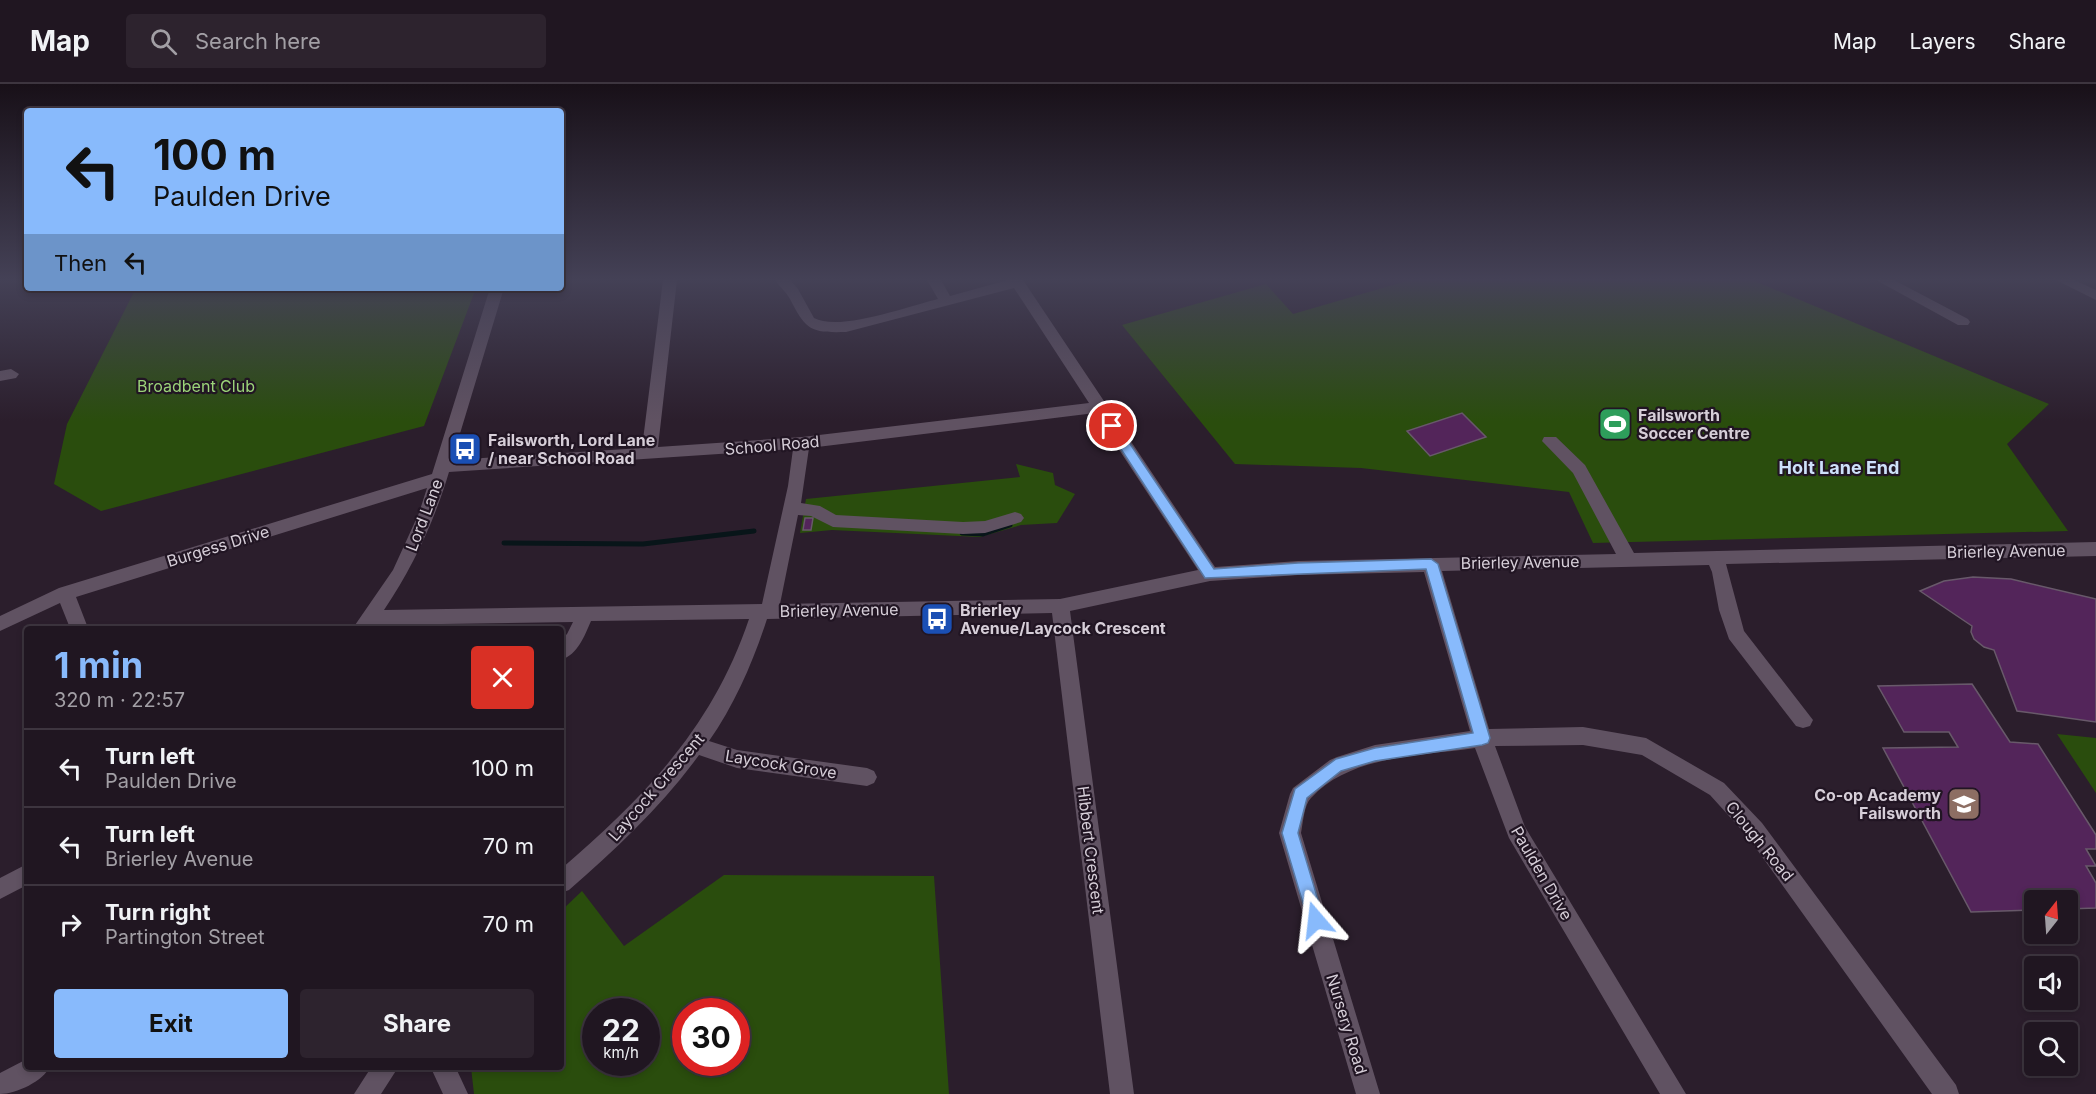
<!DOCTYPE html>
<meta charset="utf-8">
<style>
body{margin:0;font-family:Inter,sans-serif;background:#2d232e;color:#f1f3f6;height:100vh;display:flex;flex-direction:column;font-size:22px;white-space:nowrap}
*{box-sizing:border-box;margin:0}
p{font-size:20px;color:#a29fa5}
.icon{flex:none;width:33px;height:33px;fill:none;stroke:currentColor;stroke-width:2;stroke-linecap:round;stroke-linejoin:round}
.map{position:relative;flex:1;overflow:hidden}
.panel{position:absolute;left:24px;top:542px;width:540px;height:444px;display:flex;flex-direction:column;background:#201621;border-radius:6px;box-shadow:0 3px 9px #0003,0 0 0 2px #3d353f}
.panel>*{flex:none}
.hud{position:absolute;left:24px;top:24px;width:540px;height:183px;border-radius:6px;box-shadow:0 3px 9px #0003,0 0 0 2px #3d353f;background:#88bafc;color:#111;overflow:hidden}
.needle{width:39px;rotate:17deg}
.controls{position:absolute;left:2024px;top:806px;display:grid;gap:12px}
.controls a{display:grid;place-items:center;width:54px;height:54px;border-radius:6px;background:#201621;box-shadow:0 3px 9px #0003,0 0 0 2px #3d353f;font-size:30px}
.speed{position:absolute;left:582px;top:914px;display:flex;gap:12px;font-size:30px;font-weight:700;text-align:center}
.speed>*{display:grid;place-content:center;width:78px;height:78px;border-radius:50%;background:#201621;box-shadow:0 3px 9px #0003,0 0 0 2px #3d353f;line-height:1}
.speed small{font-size:15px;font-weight:400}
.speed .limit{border:9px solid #d22;background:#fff;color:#111}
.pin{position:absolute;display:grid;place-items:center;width:51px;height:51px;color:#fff;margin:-26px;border:3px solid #fff;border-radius:50%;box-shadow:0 2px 6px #0007}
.me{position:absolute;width:66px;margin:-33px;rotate:343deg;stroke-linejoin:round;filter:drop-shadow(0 0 4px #0008)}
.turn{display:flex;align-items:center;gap:21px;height:126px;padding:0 30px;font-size:27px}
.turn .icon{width:78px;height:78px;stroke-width:2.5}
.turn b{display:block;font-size:42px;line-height:51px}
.then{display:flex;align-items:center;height:57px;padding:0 30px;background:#0003;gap:12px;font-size:22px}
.round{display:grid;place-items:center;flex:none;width:63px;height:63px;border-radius:6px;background:#2d232e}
.overview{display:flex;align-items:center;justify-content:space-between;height:102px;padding:0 30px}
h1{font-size:36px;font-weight:700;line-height:45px;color:#88bafc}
.cta{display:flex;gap:12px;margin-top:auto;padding:12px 30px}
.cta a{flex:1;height:69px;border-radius:6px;background:#88bafc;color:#111;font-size:24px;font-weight:700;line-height:69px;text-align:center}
.cta a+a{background:#2d232e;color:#f1f3f6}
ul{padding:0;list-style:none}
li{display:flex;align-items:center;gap:18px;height:78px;padding:0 30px;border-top:2px solid #3d353f}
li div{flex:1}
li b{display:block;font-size:22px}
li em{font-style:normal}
header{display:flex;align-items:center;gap:36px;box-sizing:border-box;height:84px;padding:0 30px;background:#201621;border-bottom:2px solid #3d353f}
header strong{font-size:28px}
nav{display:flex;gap:33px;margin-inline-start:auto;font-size:21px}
.search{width:420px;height:54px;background:#2d232e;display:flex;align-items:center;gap:15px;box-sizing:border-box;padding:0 21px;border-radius:6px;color:#a29fa5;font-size:22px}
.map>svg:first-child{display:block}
.green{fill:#2a4d0d;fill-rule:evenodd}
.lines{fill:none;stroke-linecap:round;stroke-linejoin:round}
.stream{stroke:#081519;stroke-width:5}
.building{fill:#53255a;stroke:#68596a;stroke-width:1.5}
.minor{fill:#605262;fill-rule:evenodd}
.route{fill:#88bafc;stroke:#5879a4;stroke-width:1.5}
.labels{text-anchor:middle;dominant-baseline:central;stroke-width:4.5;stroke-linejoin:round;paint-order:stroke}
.park-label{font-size:16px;fill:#9bd379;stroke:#211523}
.poi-label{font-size:16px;font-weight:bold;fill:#d6ced8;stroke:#211523;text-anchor:start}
.street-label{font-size:16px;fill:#d6ced8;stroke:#211523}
.neighbourhood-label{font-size:18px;font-weight:bold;fill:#cee1fa;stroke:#211523}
</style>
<header>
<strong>Map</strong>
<div class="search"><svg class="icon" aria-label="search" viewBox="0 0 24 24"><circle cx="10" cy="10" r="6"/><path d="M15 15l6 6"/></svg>Search here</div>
<nav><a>Map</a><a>Layers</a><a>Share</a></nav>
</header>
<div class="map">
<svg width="2096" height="1010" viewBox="0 0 2096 1010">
<rect width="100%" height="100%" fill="#2b1e2c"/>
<path class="green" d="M1410,196H1752L2049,320L2007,360L2068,447L1593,459L1569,408L1361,384L1235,380L1122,241L1266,200L1293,230Z
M136,204H476L424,342L101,427L54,400L67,340Z
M1016,380L1053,389L1055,401L1075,410L1057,439L1021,441L980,453L832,446L800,449L806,415L1020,393Z
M2057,650L2096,654V709Z
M724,791L934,792L949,1010H474L471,983L561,982V827L582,807L624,862ZM596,927H646V978H596ZM686,927H736V978H686Z"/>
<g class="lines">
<path class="stream" d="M962,449L983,450L1010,441
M504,459L643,460L754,447"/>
</g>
<path class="building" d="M1462,329L1486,353L1430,372L1407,347Z
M805,434H813L811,446H803Z
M1973,493L2011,495L2096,515V638L2017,627L1994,566L1984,563L1974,555L1971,548L1972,542L1920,507L1944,497Z
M1972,600L2010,658L2038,660L2096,751V765H2086L2096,782H2086L2096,799V824L2067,825V816H2034V826L1971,828L1883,664L1958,663L1949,648H1904L1878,602Z"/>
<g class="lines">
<path class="minor" d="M663,196H677L658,363L802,353L1089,319L1014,204L846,248C810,249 806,246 790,215C786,208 780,203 775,196H790L798,205L814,234C839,248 909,222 938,215L927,196H941L950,212L1008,196H1023L1215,483L1298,477L1616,470L1573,389L1542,357L1544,353H1556L1585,381L1634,469L2096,458V472L1726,480L1744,547L1813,636L1810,642L1803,644L1796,642L1729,555L1719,526L1712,488L1709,481L1442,487L1489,645L1583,643L1646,654L1724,699L1762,739L1956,1001L1959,1010H1932L1748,753L1710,711L1642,671L1583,661L1495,662L1525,743L1686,1010H1660L1509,754L1475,664C1421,672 1350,671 1311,714C1304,721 1303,739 1301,749L1380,1010H1356L1279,749L1290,710L1293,704L1330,676L1337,673L1375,661L1470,647L1424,488L1298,491L1210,497L1070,527L1134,1010H1110L1052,529L767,535C753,578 735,620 709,657L737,666L867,684L874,687L877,693L874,699L867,702L737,684L699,671C662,722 616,765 569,806L561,809V785C645,713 713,642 749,535L591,537C584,553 578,570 561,576V556L567,550L573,538L374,541L372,544H353L393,486L419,429L427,404L76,513L88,544H70L60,519L0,547V532L59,504L432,390L490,204H504L452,376L642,364ZM1095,329L1198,486L1060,515L780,520L798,431L811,432L833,443L963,450L985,449L1021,438L1024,434L1021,430L1015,428L985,437L963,438L836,431L820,422L801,419L809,364ZM793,365L788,402L762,520L384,526C413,483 434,438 449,388Z
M1876,196H1894L1968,235L1970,238L1968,241H1958Z
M2056,196H2074L2096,206V216Z
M11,285L19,290L16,294L0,297V287Z
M27,780V801L0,815V794Z
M27,975V982H50C44,997 16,1010 0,1010V989Z
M372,982H399L381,1010H354Z
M430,982H455L468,1010H443Z"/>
</g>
<linearGradient id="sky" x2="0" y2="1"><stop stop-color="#181018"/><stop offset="0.58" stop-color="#444156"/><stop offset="1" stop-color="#444156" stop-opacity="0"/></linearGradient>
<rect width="2096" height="337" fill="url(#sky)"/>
<path class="route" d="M1112,338L1116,339L1214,485L1298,479L1431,475L1438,480L1490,654L1488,659L1482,661L1375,677L1341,687L1307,714L1298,749L1324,836L1322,842L1316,844L1310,842L1308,836L1282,749L1295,705L1336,675L1375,664L1473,649L1426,485L1205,494L1106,342Z"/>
<defs>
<g id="stadium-square" transform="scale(1.725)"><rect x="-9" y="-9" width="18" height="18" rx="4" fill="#2e9e5b" stroke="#211523"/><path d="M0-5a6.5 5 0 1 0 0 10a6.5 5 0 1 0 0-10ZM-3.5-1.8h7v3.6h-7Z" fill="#fff"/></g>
<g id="bus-square" transform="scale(1.725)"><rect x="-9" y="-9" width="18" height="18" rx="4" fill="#1a4fb4" stroke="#211523"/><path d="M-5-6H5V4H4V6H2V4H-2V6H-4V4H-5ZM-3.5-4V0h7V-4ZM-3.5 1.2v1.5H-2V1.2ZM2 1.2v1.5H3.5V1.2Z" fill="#fff"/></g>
<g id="school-square" transform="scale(1.725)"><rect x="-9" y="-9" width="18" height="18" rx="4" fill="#8d6e63" stroke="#211523"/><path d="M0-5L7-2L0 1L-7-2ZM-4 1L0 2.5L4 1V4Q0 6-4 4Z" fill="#fff"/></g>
</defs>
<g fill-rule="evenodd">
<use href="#stadium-square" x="1615" y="340"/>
<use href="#bus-square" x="465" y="365"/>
<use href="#bus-square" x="937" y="535"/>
<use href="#school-square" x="1964" y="720"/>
</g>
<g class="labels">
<g class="park-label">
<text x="196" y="302">Broadbent Club</text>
</g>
<g class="poi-label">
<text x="1638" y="331">Failsworth<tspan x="1638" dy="18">Soccer Centre</tspan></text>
<text x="488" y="356">Failsworth, Lord Lane<tspan x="488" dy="18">/ near School Road</tspan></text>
<text x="960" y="526">Brierley<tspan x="960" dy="18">Avenue/Laycock Crescent</tspan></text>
<text x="1941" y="711" text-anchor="end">Co-op Academy<tspan x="1941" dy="18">Failsworth</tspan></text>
</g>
<g class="street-label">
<text transform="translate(772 361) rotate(-5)">School Road</text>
<text transform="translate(424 431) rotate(-69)">Lord Lane</text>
<text transform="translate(218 462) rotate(-17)">Burgess Drive</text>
<text transform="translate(2006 467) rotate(-1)">Brierley Avenue</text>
<text transform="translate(1520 478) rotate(-1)">Brierley Avenue</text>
<text transform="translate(839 526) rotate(-1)">Brierley Avenue</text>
<text transform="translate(781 680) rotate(9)">Laycock Grove</text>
<text transform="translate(656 703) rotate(-49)">Laycock Crescent</text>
<text transform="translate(1760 757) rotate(51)">Clough Road</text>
<text transform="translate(1091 766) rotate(83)">Hibbert Crescent</text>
<text transform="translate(1542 789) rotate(60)">Paulden Drive</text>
<text transform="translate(1347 940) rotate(73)">Nursery Road</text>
</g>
<g class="neighbourhood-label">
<text x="1839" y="383">Holt Lane End</text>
</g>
</g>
</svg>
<div class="controls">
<a><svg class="needle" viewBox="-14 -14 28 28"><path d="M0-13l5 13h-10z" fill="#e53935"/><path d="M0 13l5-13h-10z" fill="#a29fa5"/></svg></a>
<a><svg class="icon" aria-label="sound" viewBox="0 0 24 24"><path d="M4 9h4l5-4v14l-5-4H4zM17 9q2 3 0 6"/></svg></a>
<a><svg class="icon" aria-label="search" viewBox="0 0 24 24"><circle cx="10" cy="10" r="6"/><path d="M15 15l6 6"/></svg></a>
</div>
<div class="speed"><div>22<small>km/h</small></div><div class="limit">30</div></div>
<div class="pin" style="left:1112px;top:342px;background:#d93025"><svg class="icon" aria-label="arrive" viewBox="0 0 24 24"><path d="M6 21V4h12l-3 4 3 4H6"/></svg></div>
<svg class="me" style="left:1316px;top:836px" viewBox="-20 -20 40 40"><path d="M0-17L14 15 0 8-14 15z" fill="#88bafc" stroke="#fff" stroke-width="4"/></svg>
<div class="hud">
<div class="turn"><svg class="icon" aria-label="left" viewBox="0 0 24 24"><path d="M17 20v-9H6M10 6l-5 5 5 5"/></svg><div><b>100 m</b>Paulden Drive</div></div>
<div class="then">Then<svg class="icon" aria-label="left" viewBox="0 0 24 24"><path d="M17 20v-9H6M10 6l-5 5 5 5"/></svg></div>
</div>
<section class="panel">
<div class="overview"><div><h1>1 min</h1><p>320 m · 22:57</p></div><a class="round" style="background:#d93025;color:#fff"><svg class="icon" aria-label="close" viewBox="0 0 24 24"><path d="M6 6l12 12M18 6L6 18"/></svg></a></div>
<ul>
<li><svg class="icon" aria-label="left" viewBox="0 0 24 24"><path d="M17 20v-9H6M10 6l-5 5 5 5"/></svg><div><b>Turn left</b><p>Paulden Drive</p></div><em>100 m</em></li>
<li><svg class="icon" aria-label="left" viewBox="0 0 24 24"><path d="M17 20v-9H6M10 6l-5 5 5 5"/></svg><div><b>Turn left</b><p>Brierley Avenue</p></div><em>70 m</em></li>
<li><svg class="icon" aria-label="right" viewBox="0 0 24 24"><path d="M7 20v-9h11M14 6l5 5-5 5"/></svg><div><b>Turn right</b><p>Partington Street</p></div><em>70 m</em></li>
</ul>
<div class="cta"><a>Exit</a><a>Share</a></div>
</section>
</div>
